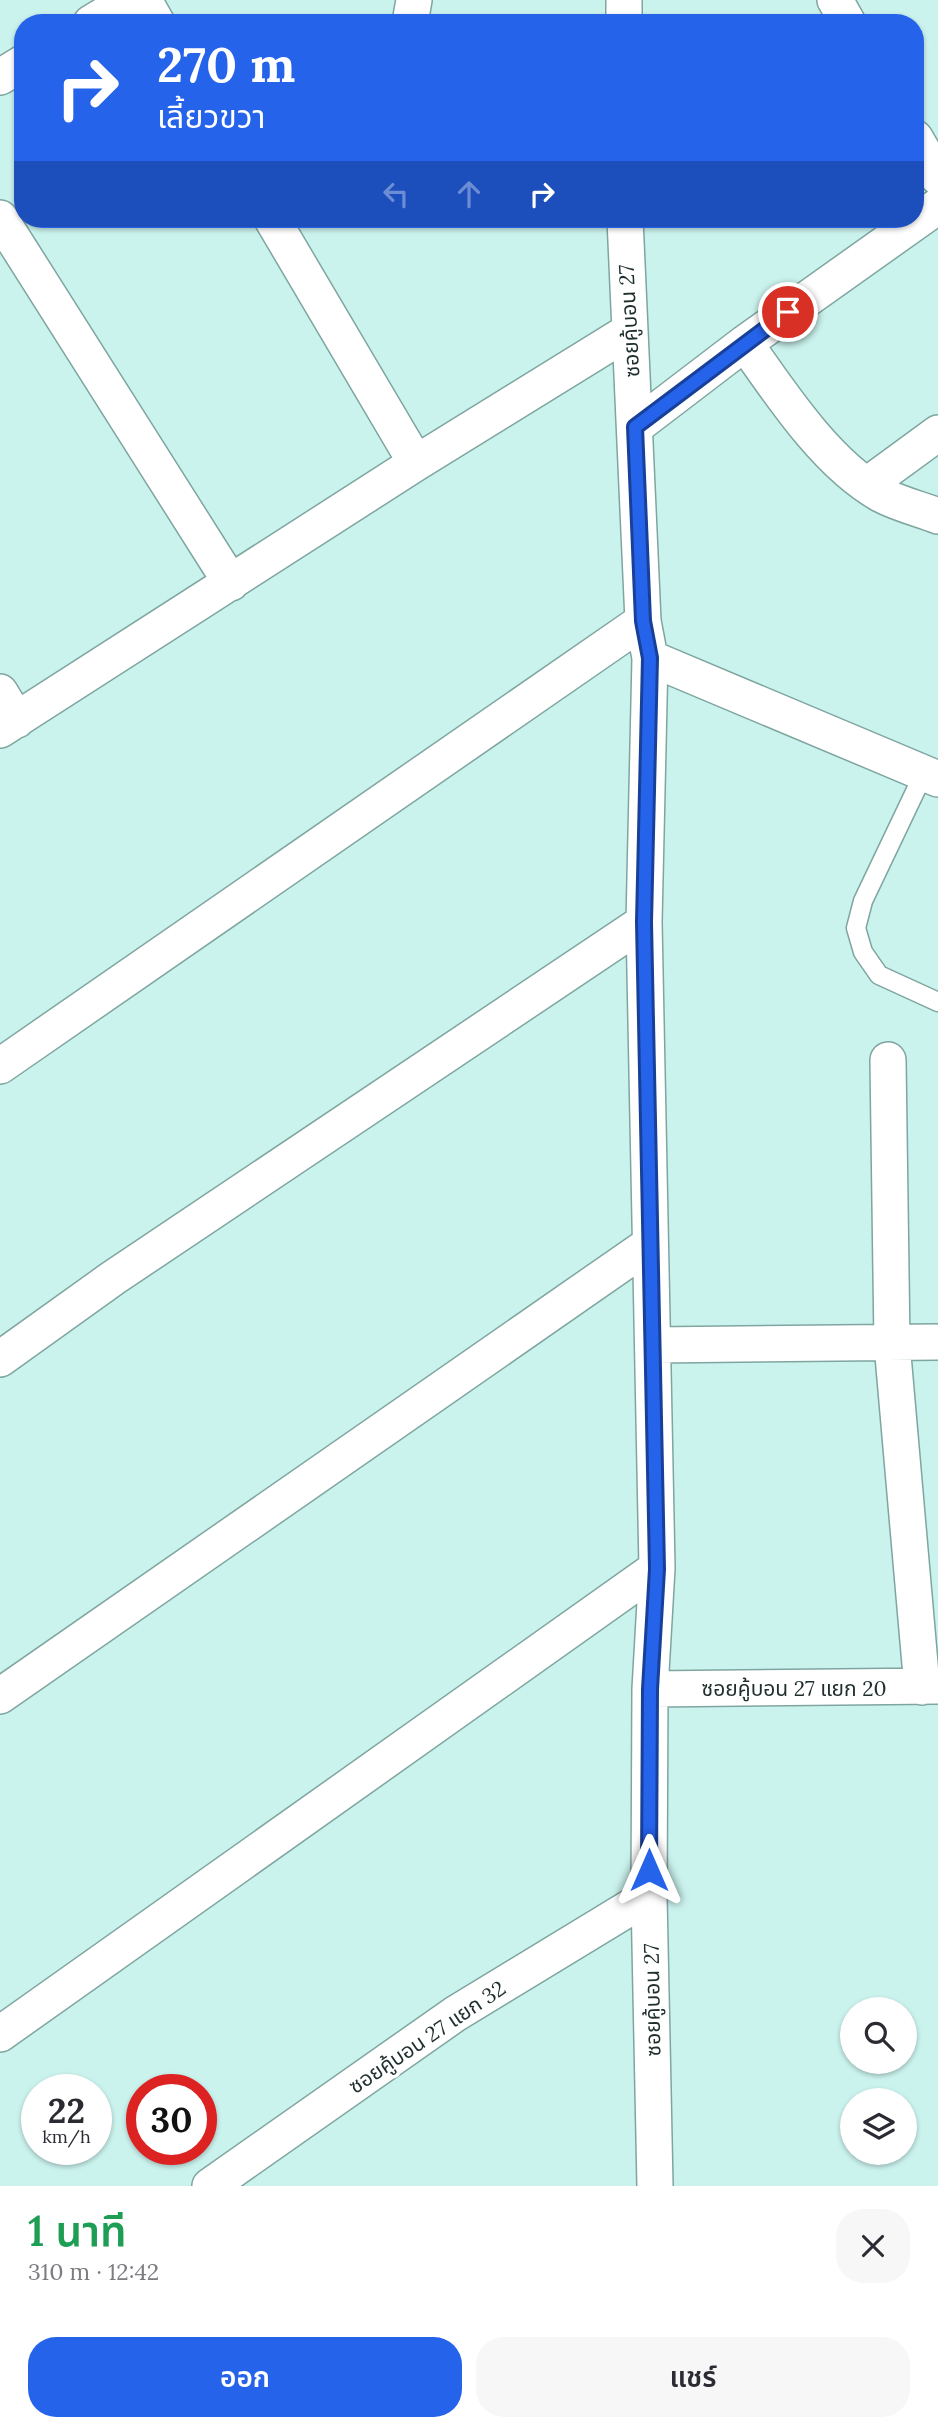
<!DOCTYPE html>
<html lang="th">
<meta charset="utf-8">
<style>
body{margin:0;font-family:Lora,"Noto Sans Thai",serif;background:#f7f7f7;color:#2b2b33;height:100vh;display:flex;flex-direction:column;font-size:26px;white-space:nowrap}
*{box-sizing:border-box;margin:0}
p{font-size:23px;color:#7c7c81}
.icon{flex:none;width:38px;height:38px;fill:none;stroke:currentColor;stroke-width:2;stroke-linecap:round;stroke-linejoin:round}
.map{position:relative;height:2186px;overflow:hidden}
.sheet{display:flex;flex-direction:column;background:#fff;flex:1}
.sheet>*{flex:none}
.guide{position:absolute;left:14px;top:14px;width:910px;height:214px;border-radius:28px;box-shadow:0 2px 5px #0004;background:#2563eb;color:#fff;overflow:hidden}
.tools{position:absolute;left:840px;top:1997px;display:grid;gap:14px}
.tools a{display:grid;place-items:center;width:77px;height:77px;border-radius:50%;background:#fff;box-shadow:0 2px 5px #0004;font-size:35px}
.speed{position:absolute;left:21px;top:2074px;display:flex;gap:14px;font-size:35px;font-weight:700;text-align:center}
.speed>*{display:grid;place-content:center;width:91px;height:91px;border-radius:50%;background:#fff;box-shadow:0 2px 5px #0004;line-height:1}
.speed small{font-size:18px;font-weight:400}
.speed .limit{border:10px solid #d22;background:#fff;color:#111}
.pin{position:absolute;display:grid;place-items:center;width:60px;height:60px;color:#fff;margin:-30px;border:4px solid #fff;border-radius:50%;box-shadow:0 2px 7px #0007}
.me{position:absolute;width:77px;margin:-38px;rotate:0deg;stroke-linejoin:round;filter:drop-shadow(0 0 5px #0008)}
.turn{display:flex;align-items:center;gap:24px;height:147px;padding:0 28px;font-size:32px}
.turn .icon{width:91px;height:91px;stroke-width:2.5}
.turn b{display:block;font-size:49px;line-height:60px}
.lanes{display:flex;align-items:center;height:66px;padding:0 28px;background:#0003;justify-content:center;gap:35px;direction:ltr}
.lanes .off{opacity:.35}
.round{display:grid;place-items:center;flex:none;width:74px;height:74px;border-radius:28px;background:#f7f7f7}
.summary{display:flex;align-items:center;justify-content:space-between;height:119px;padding:0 28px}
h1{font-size:42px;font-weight:600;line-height:52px;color:#1e9e55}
.cta{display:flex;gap:14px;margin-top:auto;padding:14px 28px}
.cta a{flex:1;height:80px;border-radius:28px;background:#2563eb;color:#fff;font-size:28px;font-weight:600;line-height:80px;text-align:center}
.cta a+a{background:#f7f7f7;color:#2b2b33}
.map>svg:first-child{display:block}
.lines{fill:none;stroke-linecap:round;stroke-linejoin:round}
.service-casing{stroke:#7fa5a0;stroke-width:21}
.minor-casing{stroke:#7fa5a0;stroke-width:38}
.service{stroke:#fff;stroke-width:18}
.minor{stroke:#fff;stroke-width:35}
.route-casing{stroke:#184099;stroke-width:18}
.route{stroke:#2563eb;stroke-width:12}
.labels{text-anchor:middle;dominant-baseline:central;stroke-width:7;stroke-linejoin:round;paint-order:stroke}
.street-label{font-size:21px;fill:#1f2f2d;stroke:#fff}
</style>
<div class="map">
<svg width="938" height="2186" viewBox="0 0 938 2186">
<rect width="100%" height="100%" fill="#cbf3ee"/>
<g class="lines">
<g class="service-casing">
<path id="service" d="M924,773L863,901L856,928L863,952L879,975L938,1002"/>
</g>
<g class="minor-casing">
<path id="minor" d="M144,0L157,23
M624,0V23
M835,0L848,23
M91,23L129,0
M410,23L414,0
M0,77L23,63
M915,138L938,177
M0,218L231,583
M272,219L416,463
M625,219L643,621L650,658L644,922L657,1568L650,1689L649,1896L655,2186
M745,343C780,393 827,465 882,495C899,504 920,509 938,516
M635,427L745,343L938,206
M867,485L938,433
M650,658L938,779
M0,692L17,720
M0,730L416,463L628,332
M888,1060L892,1344L922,1687
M0,1066L643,621
M653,1345L938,1342
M0,1359L113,1278L644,922
M650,1689L938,1686
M0,1696L650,1244
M0,2034L657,1568
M210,2186L455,2014L649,1896"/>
</g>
<use href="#service" class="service"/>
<use href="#minor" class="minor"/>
</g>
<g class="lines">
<g class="route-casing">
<path id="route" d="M649,1870L650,1689L657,1569L644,922L650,658L643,621L635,427L788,312"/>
</g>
<use href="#route" class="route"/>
</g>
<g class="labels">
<g class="street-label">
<text transform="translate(629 321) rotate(-93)">ซอยคู้บอน 27</text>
<text x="794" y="1688">ซอยคู้บอน 27 แยก 20</text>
<text transform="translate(652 2000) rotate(-91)">ซอยคู้บอน 27</text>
<text transform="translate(427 2037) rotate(-34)">ซอยคู้บอน 27 แยก 32</text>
</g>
</g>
</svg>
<div class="tools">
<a><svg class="icon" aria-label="search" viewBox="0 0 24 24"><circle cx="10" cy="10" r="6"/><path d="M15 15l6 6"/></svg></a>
<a><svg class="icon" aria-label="layers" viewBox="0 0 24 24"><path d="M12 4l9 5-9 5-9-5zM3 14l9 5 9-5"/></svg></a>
</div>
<div class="speed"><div>22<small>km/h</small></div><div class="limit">30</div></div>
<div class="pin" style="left:788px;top:312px;background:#d93025"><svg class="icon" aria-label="arrive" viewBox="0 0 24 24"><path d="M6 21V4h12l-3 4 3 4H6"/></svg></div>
<svg class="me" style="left:649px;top:1870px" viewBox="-20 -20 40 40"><path d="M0-17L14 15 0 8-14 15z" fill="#2563eb" stroke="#fff" stroke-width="4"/></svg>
<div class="guide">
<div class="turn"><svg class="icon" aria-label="right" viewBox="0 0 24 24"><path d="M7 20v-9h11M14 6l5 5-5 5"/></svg><div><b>270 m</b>เลี้ยวขวา</div></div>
<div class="lanes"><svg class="icon off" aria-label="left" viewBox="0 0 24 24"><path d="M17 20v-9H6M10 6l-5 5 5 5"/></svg><svg class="icon off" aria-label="ahead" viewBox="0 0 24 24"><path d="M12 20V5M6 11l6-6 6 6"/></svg><svg class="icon" aria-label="right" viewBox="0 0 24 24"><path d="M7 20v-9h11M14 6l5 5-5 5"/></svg></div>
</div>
</div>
<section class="sheet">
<div class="summary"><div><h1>1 นาที</h1><p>310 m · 12:42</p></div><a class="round"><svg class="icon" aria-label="close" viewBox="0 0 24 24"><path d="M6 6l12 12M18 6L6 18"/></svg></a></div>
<div class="cta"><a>ออก</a><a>แชร์</a></div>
</section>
